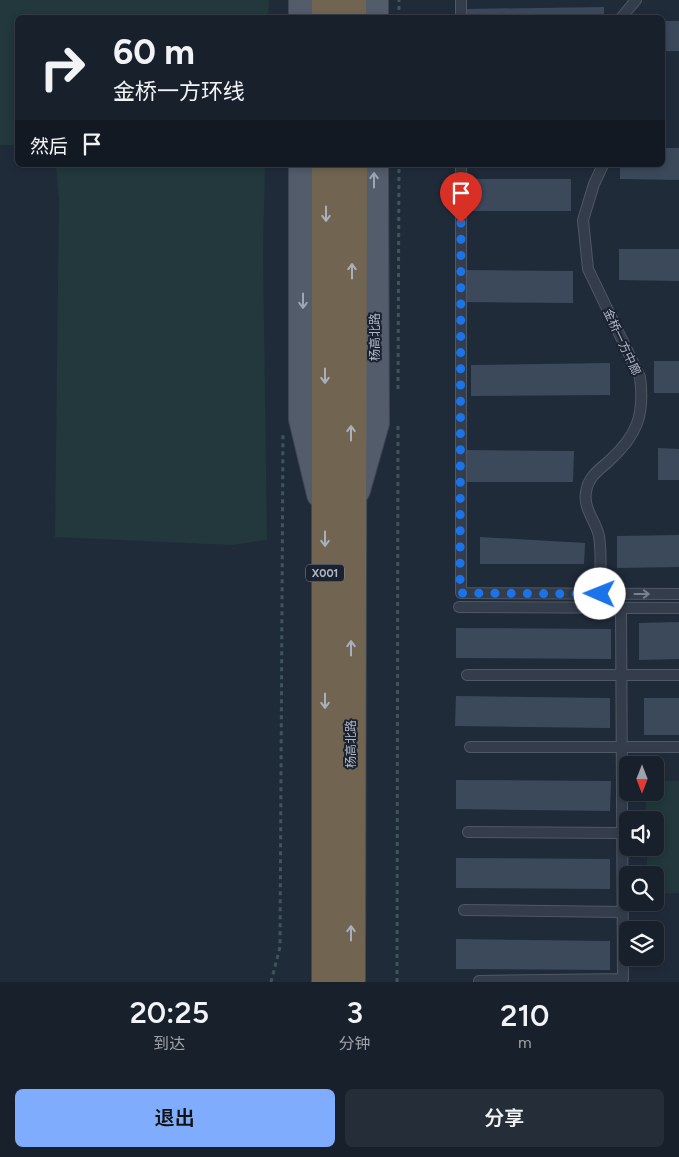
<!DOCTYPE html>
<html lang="zh">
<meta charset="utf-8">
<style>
body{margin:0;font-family:Figtree,"Noto Sans SC",sans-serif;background:#252d38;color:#f1f3f6;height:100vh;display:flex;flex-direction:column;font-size:19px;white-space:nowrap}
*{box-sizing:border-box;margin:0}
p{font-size:16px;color:#9fa3a9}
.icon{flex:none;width:28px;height:28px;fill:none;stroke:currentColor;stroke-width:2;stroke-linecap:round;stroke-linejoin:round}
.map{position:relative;height:982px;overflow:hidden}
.drawer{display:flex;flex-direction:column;background:#18202c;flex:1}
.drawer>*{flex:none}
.top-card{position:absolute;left:15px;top:15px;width:650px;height:152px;border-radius:8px;box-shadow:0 2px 8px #0003,0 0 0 1px #363e48;background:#18202c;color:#f1f3f6;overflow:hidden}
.needle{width:32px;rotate:180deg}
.tools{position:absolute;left:619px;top:756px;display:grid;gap:10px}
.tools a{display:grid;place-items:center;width:45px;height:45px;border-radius:8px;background:#18202c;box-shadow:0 2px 8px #0003,0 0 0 1px #363e48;font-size:25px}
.pin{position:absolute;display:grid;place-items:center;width:42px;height:42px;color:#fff;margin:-51px -21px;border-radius:50% 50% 50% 0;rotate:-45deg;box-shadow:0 0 5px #0007}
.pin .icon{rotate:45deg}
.me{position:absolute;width:55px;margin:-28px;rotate:271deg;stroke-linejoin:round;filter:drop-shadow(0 0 4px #0008)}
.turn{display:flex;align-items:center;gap:18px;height:105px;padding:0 15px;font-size:22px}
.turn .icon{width:65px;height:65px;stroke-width:2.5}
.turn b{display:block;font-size:35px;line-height:42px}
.then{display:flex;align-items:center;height:48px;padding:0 15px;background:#0003;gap:10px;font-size:19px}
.eta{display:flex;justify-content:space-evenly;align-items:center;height:85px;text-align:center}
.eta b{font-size:30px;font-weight:600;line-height:35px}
.button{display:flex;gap:10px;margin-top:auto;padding:10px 15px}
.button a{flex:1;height:58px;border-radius:8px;background:#7facfc;color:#111;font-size:20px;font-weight:600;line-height:58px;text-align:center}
.button a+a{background:#252d38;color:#f1f3f6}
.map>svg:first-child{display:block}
.green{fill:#22383c}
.building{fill:#3c495b}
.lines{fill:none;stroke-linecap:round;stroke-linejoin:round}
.lane-casing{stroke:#4f5865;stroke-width:12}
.primary-casing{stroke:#3e4654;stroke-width:30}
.highway-casing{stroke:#3f4855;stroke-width:30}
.path{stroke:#405559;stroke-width:3;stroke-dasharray:4 4;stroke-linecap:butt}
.lane{stroke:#343d4b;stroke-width:10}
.primary{stroke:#525c6b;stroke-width:28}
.highway{stroke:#716551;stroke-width:28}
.oneway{stroke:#9ca6b5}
.oneway2{stroke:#a9b0bb}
.oneway3{stroke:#78818f}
.route{stroke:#1a73e8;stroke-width:9;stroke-dasharray:0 16.2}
.labels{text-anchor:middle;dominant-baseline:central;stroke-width:4;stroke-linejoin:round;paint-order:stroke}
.shield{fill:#1a222f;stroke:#828b99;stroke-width:1}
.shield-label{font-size:11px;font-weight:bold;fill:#afb8c7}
.street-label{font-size:12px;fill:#afb8c7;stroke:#1a222f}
</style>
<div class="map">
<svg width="679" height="982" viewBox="0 0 679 982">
<rect width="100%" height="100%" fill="#202b3a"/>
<path class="green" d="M0,0H269L268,17L18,18L17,145H0Z
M56,165H265L263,252L267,540L232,545L55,537L59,199Z
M655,781H679V893L655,894V875H647V848H655V820H646V793L655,792Z"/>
<path class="building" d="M604,7V18H465V9Z
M662,21H679V51H662Z
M662,148H679V180L620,179V165H662Z
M464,179H571V211H464Z
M619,249H679V281L619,280Z
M465,270L573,271V303L465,302Z
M654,361H679V393H654Z
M610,363V395L471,396V365Z
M658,448L679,449V480H658Z
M466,450L574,451L573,482H466Z
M679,535V567L617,568V536Z
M480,537L585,543L584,564H480Z
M679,622V659L639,660V623Z
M456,628L611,629V659L456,658Z
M456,696L610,698V728L455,726Z
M644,698H679V735H644Z
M456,780L611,781L610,811L456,809Z
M456,858L610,859V889L456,888Z
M456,939L610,941V970L456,969Z"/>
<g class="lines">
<g class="lane-casing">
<path id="lane" d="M461,18V0
M621,18L636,0
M461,165V593L679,594
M600,594C600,575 602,554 599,536C596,521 583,509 586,492C588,478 597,471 608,462C637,436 645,415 640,377L588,269L583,220L594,184L603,165
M459,607L679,608
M467,675H679
M470,747H679
M468,832L622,833
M464,910L622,912
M479,981L623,979L621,608"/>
</g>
<g class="primary-casing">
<path id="primary" d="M374,0V18
M303,18V0
M303,165V419L321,494
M356,490L375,423L374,165"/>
</g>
<g class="highway-casing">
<path id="highway" d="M352,0V18
M326,18V0
M326,982V165
M351,982L353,165"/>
</g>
<path class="path" d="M399,18V0
M398,389L399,165
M271,982L280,947L283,433
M397,982L398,423"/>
<use href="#lane" class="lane"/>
<use href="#primary" class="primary"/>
<use href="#highway" class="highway"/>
</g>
<defs><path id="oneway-shaft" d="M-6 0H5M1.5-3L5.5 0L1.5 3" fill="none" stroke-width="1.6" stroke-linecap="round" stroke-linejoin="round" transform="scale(1.25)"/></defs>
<g class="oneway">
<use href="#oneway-shaft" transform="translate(374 180) rotate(-90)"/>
<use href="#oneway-shaft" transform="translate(303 301) rotate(90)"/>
</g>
<g class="oneway2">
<use href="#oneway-shaft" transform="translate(326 214) rotate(90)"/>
<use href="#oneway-shaft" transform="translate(352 271) rotate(-90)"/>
<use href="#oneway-shaft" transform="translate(325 376) rotate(90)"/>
<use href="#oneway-shaft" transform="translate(351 433) rotate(-90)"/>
<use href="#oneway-shaft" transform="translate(325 539) rotate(90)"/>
<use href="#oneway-shaft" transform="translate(351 648) rotate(-90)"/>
<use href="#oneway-shaft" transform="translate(325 701) rotate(90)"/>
<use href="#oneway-shaft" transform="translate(351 933) rotate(-90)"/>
</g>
<use class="oneway3" href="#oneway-shaft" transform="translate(642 594)"/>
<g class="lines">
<path class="route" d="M461,223L460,593L600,594"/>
</g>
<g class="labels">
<rect class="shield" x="306" y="564.5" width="38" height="17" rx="4"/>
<g class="shield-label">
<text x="325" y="573">X001</text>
</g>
<g class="street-label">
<text transform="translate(375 337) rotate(-90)">杨高北路</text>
<text transform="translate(622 342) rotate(65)">金桥一方中廊</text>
<text transform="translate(351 744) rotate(-90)">杨高北路</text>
</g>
</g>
</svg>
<div class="tools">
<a><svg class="needle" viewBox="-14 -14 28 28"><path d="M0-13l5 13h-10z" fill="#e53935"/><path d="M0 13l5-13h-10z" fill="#9fa3a9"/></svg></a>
<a><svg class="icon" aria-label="sound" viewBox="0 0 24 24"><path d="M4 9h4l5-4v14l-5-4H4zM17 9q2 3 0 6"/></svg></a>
<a><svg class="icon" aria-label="search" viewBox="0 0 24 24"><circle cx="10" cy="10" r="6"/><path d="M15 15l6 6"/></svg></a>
<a><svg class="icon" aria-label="layers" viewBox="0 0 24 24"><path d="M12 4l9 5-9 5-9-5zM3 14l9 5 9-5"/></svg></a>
</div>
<div class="pin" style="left:461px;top:223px;background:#d93025"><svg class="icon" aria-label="arrive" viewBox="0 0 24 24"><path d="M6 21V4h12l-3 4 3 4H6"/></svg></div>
<svg class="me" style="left:600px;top:594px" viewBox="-20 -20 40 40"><circle r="19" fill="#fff"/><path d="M0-13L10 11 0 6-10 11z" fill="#1a73e8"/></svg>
<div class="top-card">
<div class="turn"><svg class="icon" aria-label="right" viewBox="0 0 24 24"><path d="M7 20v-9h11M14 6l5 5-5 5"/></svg><div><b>60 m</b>金桥一方环线</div></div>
<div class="then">然后<svg class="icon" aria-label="arrive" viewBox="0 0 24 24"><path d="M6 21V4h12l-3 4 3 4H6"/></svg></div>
</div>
</div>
<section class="drawer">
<div class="eta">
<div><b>20:25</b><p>到达</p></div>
<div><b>3</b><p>分钟</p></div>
<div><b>210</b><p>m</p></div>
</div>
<div class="button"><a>退出</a><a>分享</a></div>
</section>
